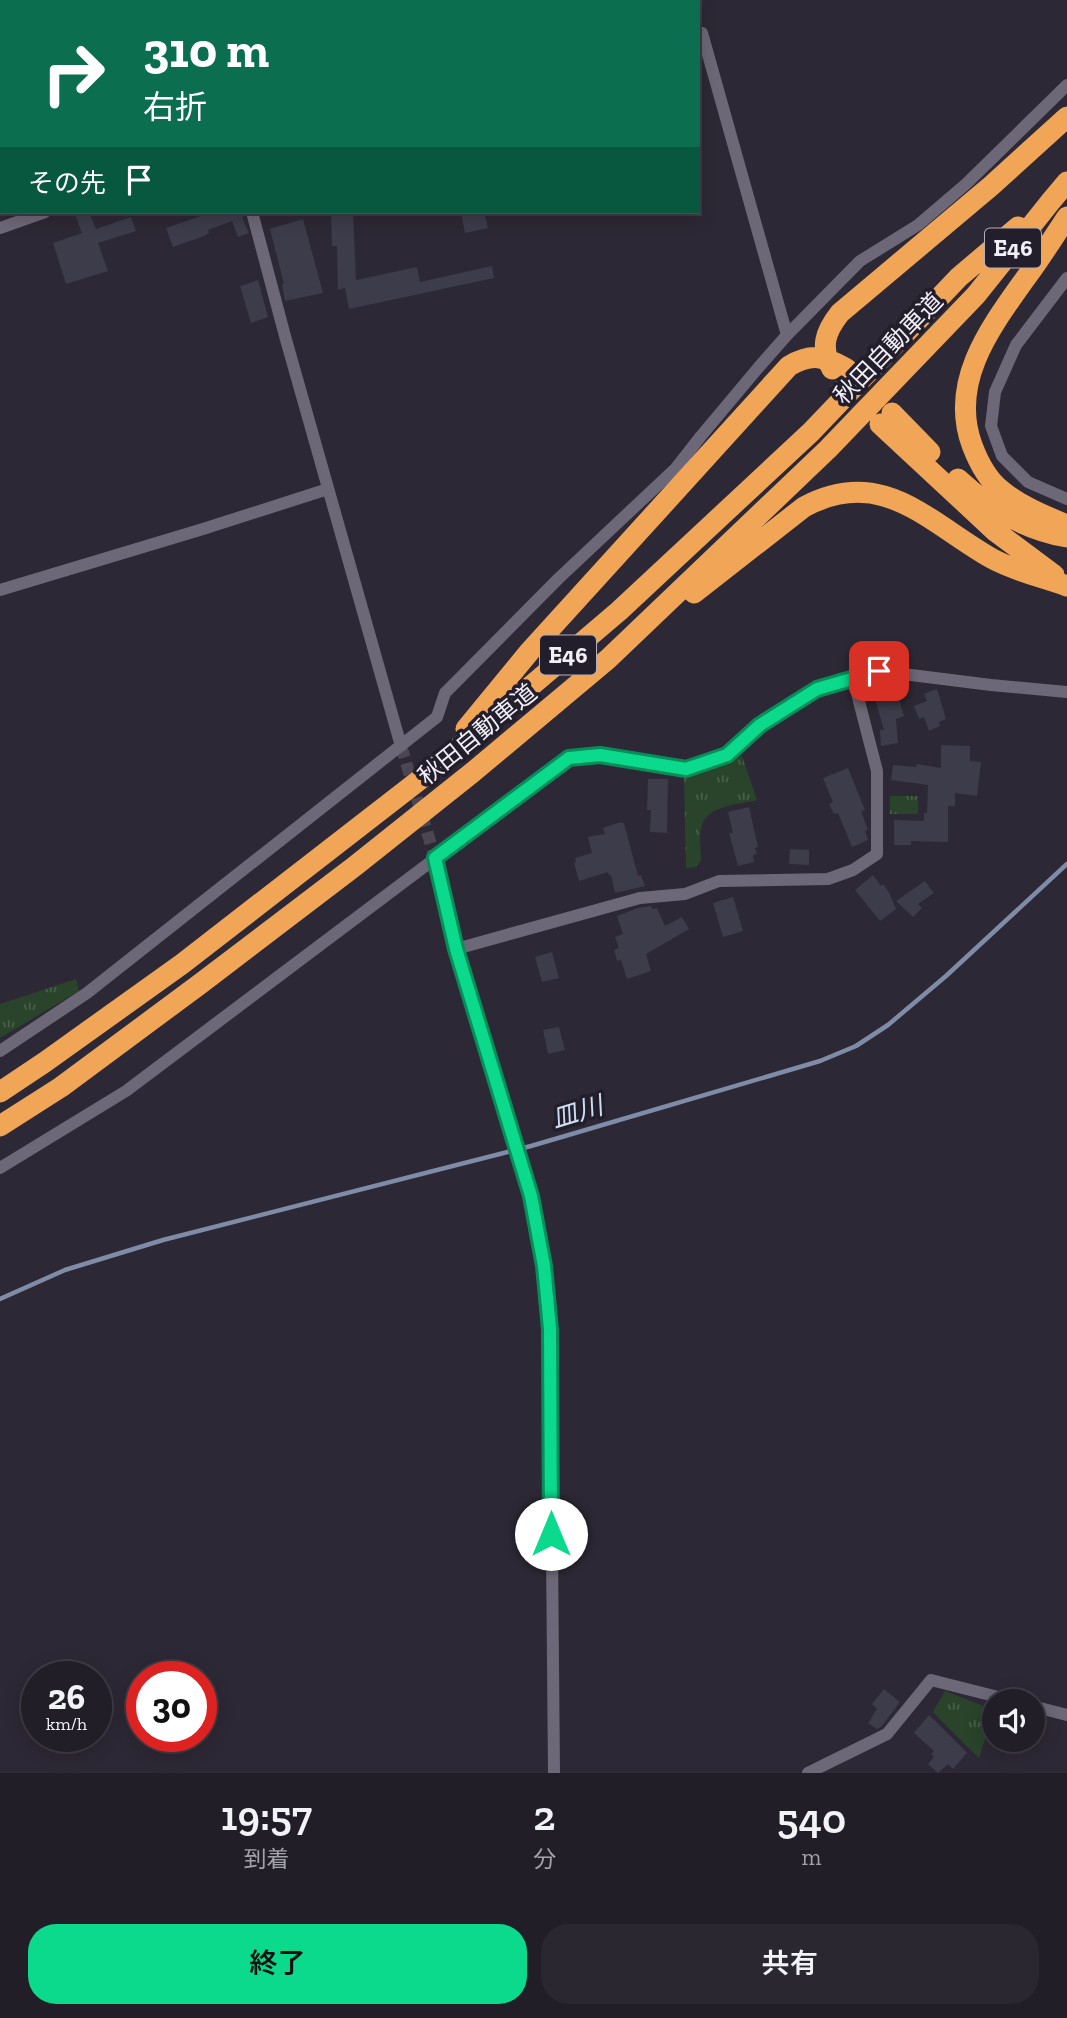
<!DOCTYPE html>
<html lang="ja">
<meta charset="utf-8">
<style>
body{margin:0;font-family:"Zilla Slab","Noto Sans JP",serif;background:#2a2730;color:#f1f3f6;height:100vh;display:flex;flex-direction:column;font-size:26px;white-space:nowrap}
*{box-sizing:border-box;margin:0}
p{font-size:23px;color:#a2a2a8}
.icon{flex:none;width:38px;height:38px;fill:none;stroke:currentColor;stroke-width:2;stroke-linecap:round;stroke-linejoin:round}
.map{position:relative;height:1773px;overflow:hidden}
.details{display:flex;flex-direction:column;background:#221e28;flex:1}
.details>*{flex:none}
.top-card{position:absolute;left:0px;top:0px;width:700px;height:214px;box-shadow:0 4px 18px #0003,0 0 0 2px #3f3c45;background:#0b6e4f;color:#fff;overflow:hidden}
.buttons{position:absolute;left:982px;top:1689px;display:grid;gap:14px}
.buttons a{display:grid;place-items:center;width:63px;height:63px;border-radius:50%;background:#221e28;box-shadow:0 4px 18px #0003,0 0 0 2px #3f3c45;font-size:35px}
.speed{position:absolute;left:21px;top:1661px;display:flex;gap:14px;font-size:35px;font-weight:700;text-align:center}
.speed>*{display:grid;place-content:center;width:91px;height:91px;border-radius:50%;background:#221e28;box-shadow:0 4px 18px #0003,0 0 0 2px #3f3c45;line-height:1}
.speed small{font-size:18px;font-weight:400}
.speed .limit{border:10px solid #d22;background:#fff;color:#111}
.pin{position:absolute;display:grid;place-items:center;width:60px;height:60px;color:#fff;margin:-30px;border-radius:14px;box-shadow:0 4px 10px #0006}
.me{position:absolute;width:77px;margin:-38px;rotate:0deg;stroke-linejoin:round;filter:drop-shadow(0 0 5px #0008)}
.turn{display:flex;align-items:center;gap:24px;height:147px;padding:0 28px;font-size:32px}
.turn .icon{width:91px;height:91px;stroke-width:2.5}
.turn b{display:block;font-size:49px;line-height:60px}
.then{display:flex;align-items:center;height:66px;padding:0 28px;background:#0003;gap:14px;font-size:26px}
.eta{display:flex;justify-content:space-evenly;align-items:center;height:119px;text-align:center}
.eta b{font-size:42px;font-weight:600;line-height:49px}
.cta{display:flex;gap:14px;margin-top:auto;padding:14px 28px}
.cta a{flex:1;height:80px;border-radius:28px;background:#0bd98b;color:#111;font-size:28px;font-weight:600;line-height:80px;text-align:center}
.cta a+a{background:#2a2730;color:#f1f3f6}
.map>svg:first-child{display:block}
.grass{fill:url(#grass-tufts)}
.lines{fill:none;stroke-linecap:round;stroke-linejoin:round}
.stream{stroke:#7f8ca8;stroke-width:4.5}
.building{fill:#3c3c4b}
.street-tunnel{stroke:#4b4652;stroke-width:12;stroke-dasharray:12 6;stroke-linecap:butt}
.highway-tunnel{stroke:#4b4652;stroke-width:21;stroke-dasharray:21 10;stroke-linecap:butt}
.street{stroke:#6d6877;stroke-width:12}
.highway{stroke:#f0a557;stroke-width:21}
.route-casing{stroke:#078d5a;stroke-width:18}
.route{stroke:#0bd98b;stroke-width:12}
.labels{text-anchor:middle;dominant-baseline:central;stroke-width:7;stroke-linejoin:round;paint-order:stroke}
.shield{fill:#231e2b;stroke:#b4b0ba;stroke-width:2}
.shield-label{font-size:23px;font-weight:bold;fill:#f2eff8}
.street-label{font-size:24px;fill:#f2eff8;stroke:#231e2b}
.water-label{font-size:26px;font-style:italic;fill:#cedcf4;stroke:#231e2b}
</style>
<div class="map">
<svg width="1067" height="1773" viewBox="0 0 1067 1773">
<defs>
<pattern id="grass-tufts" width="24" height="20" patternUnits="userSpaceOnUse" patternTransform="scale(1.75)"><rect width="24" height="20" fill="#29442a"/><path d="M3 7l-1-3M5 7V3M7 7l1-3M15 17l-1-3M17 17v-4M19 17l1-3" fill="none" stroke="#485f4a"/></pattern>
</defs>
<rect width="100%" height="100%" fill="#2d2835"/>
<path class="grass" d="M742,756L757,800C738,805 706,805 701,828C699,838 701,851 701,861L695,867L686,868L684,778L709,770Z
M890,796H918V814H890Z
M76,979L79,991L0,1038V1004Z
M945,1691L994,1710L979,1758L933,1712Z"/>
<g class="lines">
<path class="stream" d="M0,1299L65,1270L163,1240L531,1146L820,1061L856,1046L888,1025L946,976L1067,864"/>
</g>
<path class="building" d="M74,212H89L96,229L131,217L136,231L98,243L108,271L66,284L53,243L82,233Z
M213,212H243L244,216L242,217L249,233L238,237L232,221L208,230L209,233L204,236L173,247L166,228Z
M331,212H353L356,280L417,267L420,282L492,266L494,278L349,309L345,288L338,290L337,246H332Z
M461,212H484L488,228L465,233Z
M303,219L323,293L285,301L282,284H284L270,229Z
M258,280L268,317L251,323L240,286Z
M891,681L894,682L904,716L896,719L898,743L881,746L880,730H884L872,689L876,688L875,686Z
M937,689L946,719L939,722L940,726L929,731L924,717L919,719L914,706L927,701L924,694Z
M941,745L970,746V761L981,762L977,796L955,793V806H948V842L911,841V845H894V820L924,821V813H927L928,785L891,780L893,765L916,767L917,764L941,768Z
M848,768L865,810L861,811L868,830H865L868,840L852,847L838,813L834,814L829,804L833,802L823,778Z
M648,779H668L667,833L650,832L651,810H647Z
M749,807L758,847L755,848L757,854L753,855L754,862L738,866L729,833H733L728,812Z
M621,822L622,823H624L638,876L641,875L645,886L615,893L611,875H609L608,872L579,881L574,863L576,862L575,858L592,853L588,837L605,834L603,828Z
M790,849L809,850V865L789,864Z
M873,875L881,886L883,884L889,892L896,909L880,921L855,890Z
M925,881L934,893L918,904L922,908L913,917L896,901Z
M733,897L743,931L723,937L713,903Z
M651,906L652,909L657,908L665,926L682,917L689,929L646,954L651,971L627,979L621,960L617,961L614,950L619,948L615,937L623,934L617,916L638,908Z
M552,952L559,978L542,982L535,957Z
M559,1027L565,1050L548,1054L543,1030Z
M884,1689L900,1702L881,1727L877,1729L868,1723L877,1709L872,1704Z
M929,1715L967,1753L953,1769L948,1764L938,1773L928,1764L934,1757L931,1754L934,1751L914,1733Z"/>
<g class="lines">
<path class="street-tunnel" d="M401,746L435,858"/>
<path class="highway-tunnel" d="M838,379L879,422"/>
<path class="street" d="M255,0V2
M698,34L702,33L787,335
M0,141H2
M252,212L285,336L401,746
M0,228L45,212
M1067,278L1016,345L995,392L991,426L1002,456L1028,482L1067,499
M0,590L203,529L328,489
M435,858L456,949L531,1197L544,1267L550,1329L554,1773
M456,949L640,898L685,894L719,881L828,879L853,870L877,854V771L853,678
M0,1051L87,993L437,717L445,693L558,579L676,468L701,436L758,368L787,335L860,261L918,225L966,184L1067,85
M0,1168L126,1091L569,758L600,755L686,769L727,755L760,725L817,689L879,671L991,685L1067,692
M1032,1706L1067,1715
M808,1773L887,1734L931,1680L1014,1701"/>
<path class="highway" d="M1067,217C1053,238 1040,259 1025,279C990,328 949,382 972,445C978,461 987,479 1001,490C1020,506 1045,516 1067,525
M832,369C820,347 825,332 840,313L991,186L1067,117
M892,413L930,452
M880,424L995,531L1054,575
M958,479C989,508 1025,530 1067,537
M694,593L804,507C882,465 928,522 991,558C1014,571 1042,577 1067,586
M466,729L530,651L789,366C813,352 824,357 847,369
M0,1092L45,1062L182,964L431,771L619,611L811,432L959,277L1018,227
M0,1126L61,1087L200,984L355,866L473,772L608,659L828,449L976,295L1051,201L1067,182"/>
</g>
<g class="lines">
<g class="route-casing">
<path id="route" d="M551,1534L550,1329L544,1266L531,1196L456,949L435,858L569,758L600,755L686,769L727,755L760,725L817,689L879,671"/>
</g>
<use href="#route" class="route"/>
</g>
<g class="labels">
<g class="shield">
<rect x="985" y="228.5" width="56" height="39" rx="5"/>
<rect x="540" y="635.5" width="56" height="39" rx="5"/>
</g>
<g class="shield-label">
<text x="1013" y="248">E46</text>
<text x="568" y="655">E46</text>
</g>
<g class="street-label">
<text transform="translate(888 348) rotate(-46)">秋田自動車道</text>
<text transform="translate(477 734) rotate(-39)">秋田自動車道</text>
</g>
<g class="water-label">
<text transform="translate(577 1112) rotate(-17)">皿川</text>
</g>
</g>
</svg>
<div class="buttons">
<a><svg class="icon" aria-label="sound" viewBox="0 0 24 24"><path d="M4 9h4l5-4v14l-5-4H4zM17 9q2 3 0 6"/></svg></a>
</div>
<div class="speed"><div>26<small>km/h</small></div><div class="limit">30</div></div>
<div class="pin" style="left:879px;top:671px;background:#d93025"><svg class="icon" aria-label="arrive" viewBox="0 0 24 24"><path d="M6 21V4h12l-3 4 3 4H6"/></svg></div>
<svg class="me" style="left:551px;top:1534px" viewBox="-20 -20 40 40"><circle r="19" fill="#fff"/><path d="M0-13L10 11 0 6-10 11z" fill="#0bd98b"/></svg>
<div class="top-card">
<div class="turn"><svg class="icon" aria-label="right" viewBox="0 0 24 24"><path d="M7 20v-9h11M14 6l5 5-5 5"/></svg><div><b>310 m</b>右折</div></div>
<div class="then">その先<svg class="icon" aria-label="arrive" viewBox="0 0 24 24"><path d="M6 21V4h12l-3 4 3 4H6"/></svg></div>
</div>
</div>
<section class="details">
<div class="eta">
<div><b>19:57</b><p>到着</p></div>
<div><b>2</b><p>分</p></div>
<div><b>540</b><p>m</p></div>
</div>
<div class="cta"><a>終了</a><a>共有</a></div>
</section>
